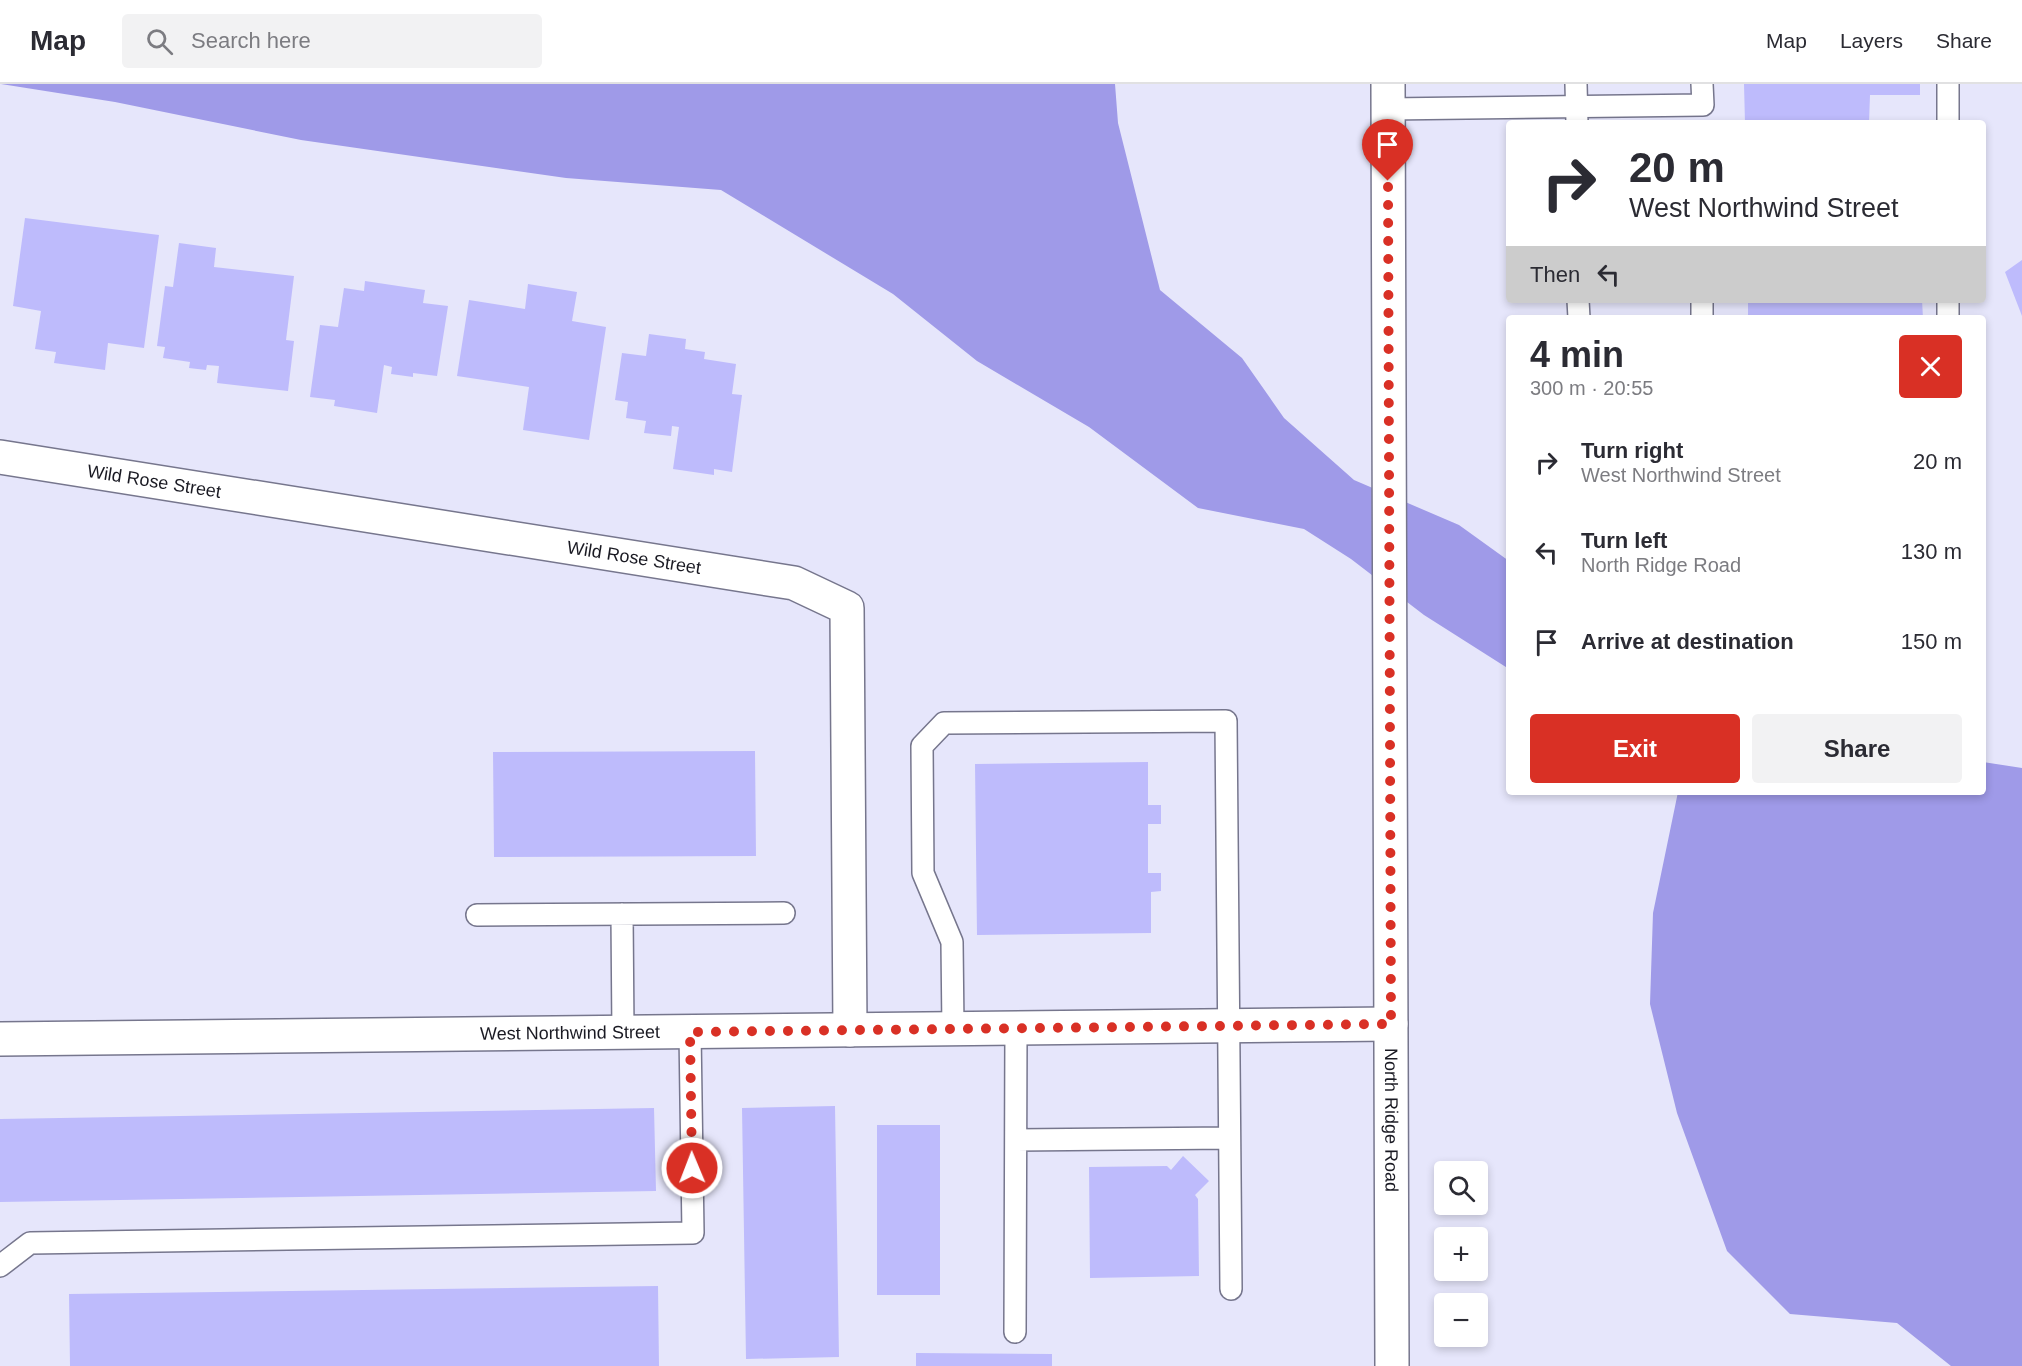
<!DOCTYPE html>
<meta charset="utf-8">
<style>
body{margin:0;font-family:Arial,sans-serif;background:#f2f2f3;color:#2b2b33;height:100vh;display:flex;flex-direction:column;font-size:22px;white-space:nowrap}
*{box-sizing:border-box;margin:0}
p{font-size:20px;color:#7c7c81}
.icon{flex:none;width:33px;height:33px;fill:none;stroke:currentColor;stroke-width:2;stroke-linecap:round;stroke-linejoin:round}
.map{position:relative;flex:1;overflow:hidden}
.panel{position:absolute;left:1506px;top:231px;width:480px;height:480px;display:flex;flex-direction:column;background:#fff;border-radius:6px;box-shadow:0 3px 9px #0003}
.panel>*{flex:none}
.hud{position:absolute;left:1506px;top:36px;width:480px;height:183px;border-radius:6px;box-shadow:0 3px 9px #0003;background:#fff;color:#2b2b33;overflow:hidden}
.fabs{position:absolute;left:1434px;top:1077px;display:grid;gap:12px}
.fabs a{display:grid;place-items:center;width:54px;height:54px;border-radius:6px;background:#fff;box-shadow:0 3px 9px #0003;font-size:30px}
.pin{position:absolute;display:grid;place-items:center;width:51px;height:51px;color:#fff;margin:-62px -26px;border-radius:50% 50% 50% 0;rotate:-45deg;box-shadow:0 0 6px #0007}
.pin .icon{rotate:45deg}
.me{position:absolute;width:66px;margin:-33px;rotate:359deg;stroke-linejoin:round;filter:drop-shadow(0 0 4px #0008)}
.turn{display:flex;align-items:center;gap:21px;height:126px;padding:0 24px;font-size:27px}
.turn .icon{width:78px;height:78px;stroke-width:2.5}
.turn b{display:block;font-size:42px;line-height:51px}
.then{display:flex;align-items:center;height:57px;padding:0 24px;background:#0003;gap:12px;font-size:22px}
.round{display:grid;place-items:center;flex:none;width:63px;height:63px;border-radius:6px;background:#f2f2f3}
.summary{display:flex;align-items:center;justify-content:space-between;height:102px;padding:0 24px}
h1{font-size:36px;font-weight:700;line-height:45px}
.cta{display:flex;gap:12px;margin-top:auto;padding:12px 24px}
.cta a{flex:1;height:69px;border-radius:6px;background:#d93025;color:#fff;font-size:24px;font-weight:700;line-height:69px;text-align:center}
.cta a+a{background:#f2f2f3;color:#2b2b33}
ul{padding:0;list-style:none}
li{display:flex;align-items:center;gap:18px;height:90px;padding:0 24px}
li div{flex:1}
li b{display:block;font-size:22px}
li em{font-style:normal}
header{display:flex;align-items:center;gap:36px;box-sizing:border-box;height:84px;padding:0 30px;background:#fff;border-bottom:2px solid #e1e1e2}
header strong{font-size:28px}
nav{display:flex;gap:33px;margin-inline-start:auto;font-size:21px}
.search{width:420px;height:54px;background:#f2f2f3;display:flex;align-items:center;gap:15px;box-sizing:border-box;padding:0 21px;border-radius:6px;color:#7c7c81;font-size:22px}
.map>svg:first-child{display:block}
.water{fill:#9f9ae8}
.building{fill:#bebbfc}
.lines{fill:none;stroke-linecap:round;stroke-linejoin:round}
.lane-casing{stroke:#76768d;stroke-width:24}
.street-casing{stroke:#76768d;stroke-width:36}
.secondary-casing{stroke:#76768d;stroke-width:36}
.lane{stroke:#fff;stroke-width:21}
.street{stroke:#fff;stroke-width:33}
.secondary{stroke:#fff;stroke-width:33}
.route{stroke:#d93025;stroke-width:10;stroke-dasharray:0 18}
.labels{text-anchor:middle;dominant-baseline:central;stroke-width:6;stroke-linejoin:round;paint-order:stroke}
.street-label{font-size:18px;fill:#1a1a23;stroke:#e6e6fb}
</style>
<header>
<strong>Map</strong>
<div class="search"><svg class="icon" aria-label="search" viewBox="0 0 24 24"><circle cx="10" cy="10" r="6"/><path d="M15 15l6 6"/></svg>Search here</div>
<nav><a>Map</a><a>Layers</a><a>Share</a></nav>
</header>
<div class="map">
<svg width="2022" height="1282" viewBox="0 0 2022 1282">
<rect width="100%" height="100%" fill="#e6e6fb"/>
<path class="water" d="M1,0H1115L1118,39L1160,206L1242,274L1284,334L1354,396L1459,441L1509,477V585L1424,531L1351,475L1304,445L1198,424L1089,343L977,277L893,210L721,106L566,94L301,56L115,18Z
M1983,678L2022,684V1282H1951L1897,1239L1790,1230L1727,1167L1677,1029L1650,920L1653,829L1678,708H1983Z"/>
<path class="building" d="M1744,0H1920V11H1870L1869,39H1745Z
M25,134L159,151L144,264L108,259L105,286L54,279L56,268L35,265L41,227L13,222Z
M179,159L216,164L214,183L294,192L286,256L294,257L288,307L217,299L219,282L207,281L206,286L189,284L190,278L163,274L165,263L157,262L165,202L173,203Z
M2022,176V232L2005,188Z
M365,197L425,206L423,219L448,222L437,292L413,289V293L391,290L392,283L384,281L377,329L334,322L335,316L310,313L320,241L338,243L344,204L364,207Z
M528,200L577,208L572,237L606,243L589,356L523,346L529,303L457,292L469,216L525,225Z
M1748,216H1922L1923,234H1748Z
M649,250L686,255L685,265L705,268L704,275L736,280L732,310L742,311L732,388L714,385V391L673,385L679,343L672,342L671,352L644,349L646,337L626,334L628,318L615,316L622,269L646,272Z
M755,667L756,772L494,773L493,668Z
M1148,678V721H1161V740H1148V789H1161V807L1151,808V849L977,851L975,680Z
M835,1022L839,1273L746,1275L742,1024Z
M654,1024L656,1107L0,1118V1035Z
M877,1041H940V1211H877Z
M1183,1072L1209,1097L1195,1111L1198,1115L1199,1192L1090,1194L1089,1083L1167,1082L1171,1086Z
M658,1202L659,1282H70L69,1210Z
M916,1269L1052,1270V1282H916Z"/>
<g class="lines">
<g class="lane-casing">
<path id="lane" d="M1576,0L1577,39
M1948,0V39
M1388,25L1703,21L1702,0
M1578,216L1579,234
M1948,216V234
M1702,234V216
M622,830L623,949
M477,831L784,829
M953,945L952,858L923,789L922,662L944,639L1226,637L1231,1205
M1016,1056L1229,1054
M0,1182L30,1159L693,1149L690,948
M1015,1248L1016,944"/>
</g>
<g class="street-casing">
<g id="street">
<path id="s1" d="M0,373L794,499L847,524L850,946"/>
<path id="s2" d="M0,955L1391,940"/>
</g>
</g>
<g class="secondary-casing">
<g id="secondary">
<path id="s3" d="M1388,0L1392,1282"/>
</g>
</g>
<use href="#lane" class="lane"/>
<use href="#street" class="street"/>
<use href="#secondary" class="secondary"/>
</g>
<g class="lines">
<path class="route" d="M692,1084L690,948L1391,940L1388,97"/>
</g>
<g class="labels">
<g class="street-label">
<text stroke="none"><textPath href="#s1" startOffset="156">Wild Rose Street</textPath></text>
<text stroke="none"><textPath href="#s1" startOffset="642">Wild Rose Street</textPath></text>
<text stroke="none"><textPath href="#s2" startOffset="570">West Northwind Street</textPath></text>
<text stroke="none"><textPath href="#s3" startOffset="1036">North Ridge Road</textPath></text>
</g>
</g>
</svg>
<div class="fabs">
<a><svg class="icon" aria-label="search" viewBox="0 0 24 24"><circle cx="10" cy="10" r="6"/><path d="M15 15l6 6"/></svg></a>
<a>+</a>
<a>−</a>
</div>
<div class="pin" style="left:1388px;top:97px;background:#d93025"><svg class="icon" aria-label="arrive" viewBox="0 0 24 24"><path d="M6 21V4h12l-3 4 3 4H6"/></svg></div>
<svg class="me" style="left:692px;top:1084px" viewBox="-20 -20 40 40"><circle r="17" fill="#d93025" stroke="#fff" stroke-width="3"/><path d="M0-11L8 9 0 5-8 9z" fill="#fff"/></svg>
<div class="hud">
<div class="turn"><svg class="icon" aria-label="right" viewBox="0 0 24 24"><path d="M7 20v-9h11M14 6l5 5-5 5"/></svg><div><b>20 m</b>West Northwind Street</div></div>
<div class="then">Then<svg class="icon" aria-label="left" viewBox="0 0 24 24"><path d="M17 20v-9H6M10 6l-5 5 5 5"/></svg></div>
</div>
<section class="panel">
<div class="summary"><div><h1>4 min</h1><p>300 m · 20:55</p></div><a class="round" style="background:#d93025;color:#fff"><svg class="icon" aria-label="close" viewBox="0 0 24 24"><path d="M6 6l12 12M18 6L6 18"/></svg></a></div>
<ul>
<li><svg class="icon" aria-label="right" viewBox="0 0 24 24"><path d="M7 20v-9h11M14 6l5 5-5 5"/></svg><div><b>Turn right</b><p>West Northwind Street</p></div><em>20 m</em></li>
<li><svg class="icon" aria-label="left" viewBox="0 0 24 24"><path d="M17 20v-9H6M10 6l-5 5 5 5"/></svg><div><b>Turn left</b><p>North Ridge Road</p></div><em>130 m</em></li>
<li><svg class="icon" aria-label="arrive" viewBox="0 0 24 24"><path d="M6 21V4h12l-3 4 3 4H6"/></svg><div><b>Arrive at destination</b></div><em>150 m</em></li>
</ul>
<div class="cta"><a>Exit</a><a>Share</a></div>
</section>
</div>
